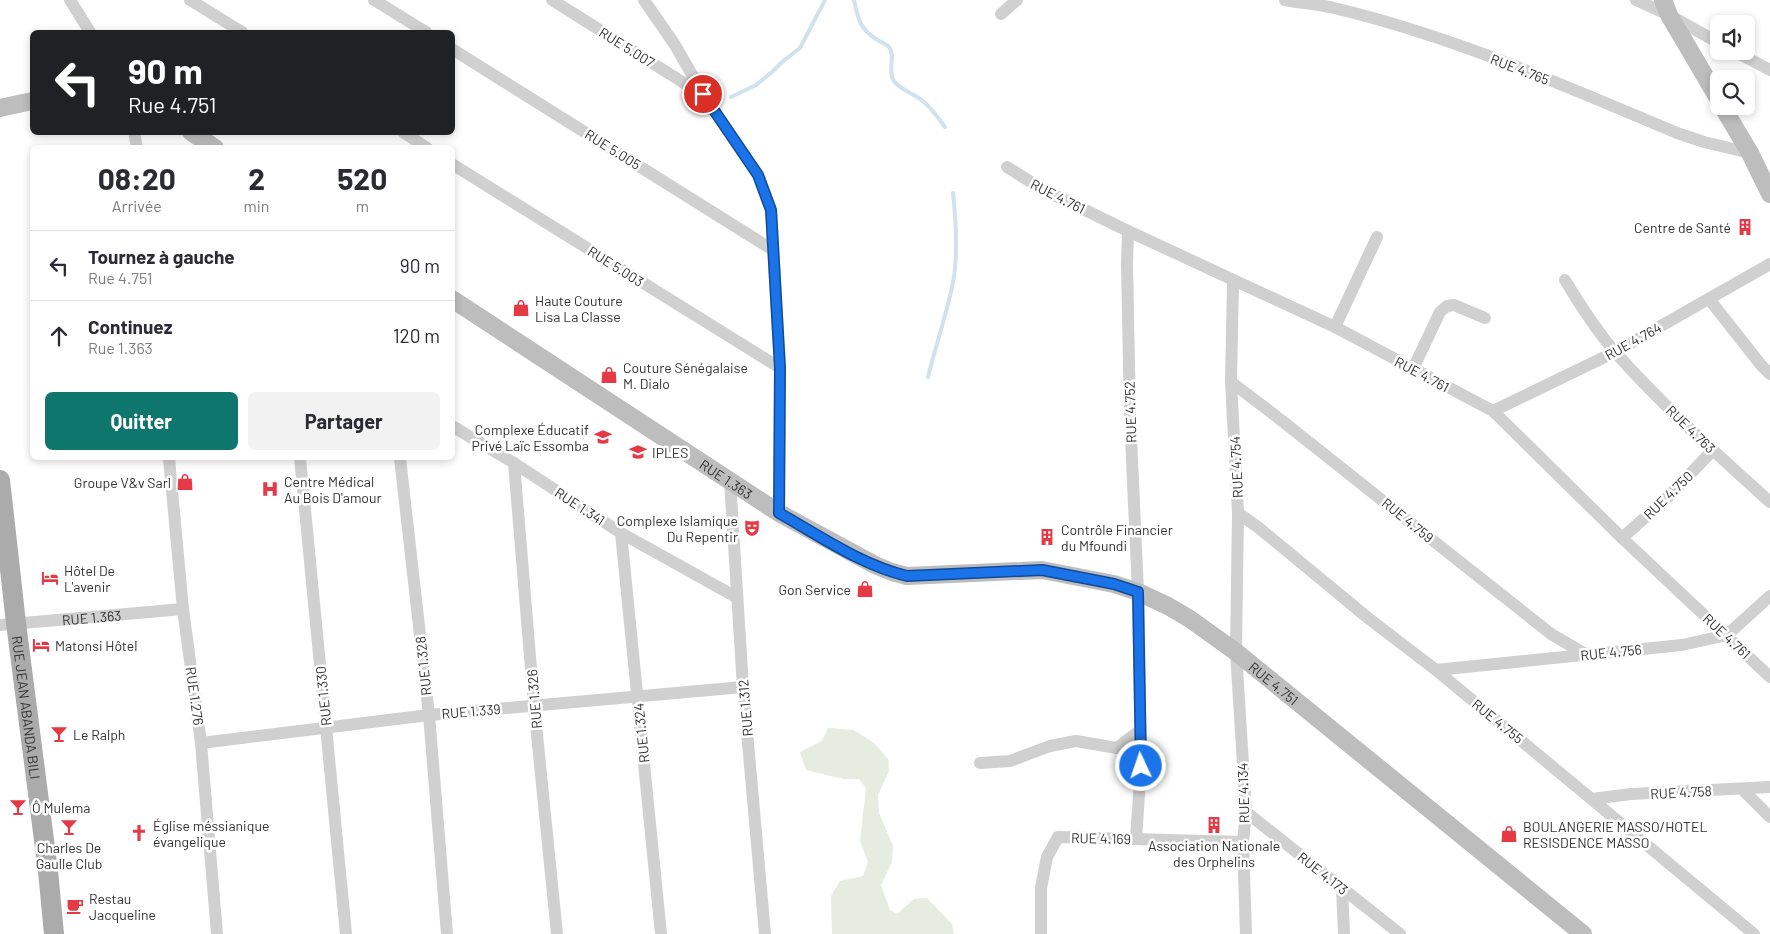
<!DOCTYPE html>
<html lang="fr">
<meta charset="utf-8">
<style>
body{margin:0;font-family:Barlow,sans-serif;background:#f2f2f3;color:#2b2b33;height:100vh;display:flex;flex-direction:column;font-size:19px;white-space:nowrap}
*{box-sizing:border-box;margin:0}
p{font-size:16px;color:#7c7c81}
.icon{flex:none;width:28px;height:28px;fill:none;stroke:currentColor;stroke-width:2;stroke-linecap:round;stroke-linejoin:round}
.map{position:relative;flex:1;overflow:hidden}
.sheet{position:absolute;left:30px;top:145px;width:425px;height:315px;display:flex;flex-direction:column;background:#fff;border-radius:8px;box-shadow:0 2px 8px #0003}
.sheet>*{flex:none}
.hud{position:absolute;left:30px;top:30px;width:425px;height:105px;border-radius:8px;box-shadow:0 2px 8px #0003;background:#202124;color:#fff;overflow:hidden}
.buttons{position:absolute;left:1710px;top:15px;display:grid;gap:10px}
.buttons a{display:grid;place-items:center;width:45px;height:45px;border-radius:8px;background:#fff;box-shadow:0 2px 8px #0003;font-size:25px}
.pin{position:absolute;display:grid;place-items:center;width:42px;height:42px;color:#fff;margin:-21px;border:2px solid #fff;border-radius:50%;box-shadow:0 1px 5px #0007}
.me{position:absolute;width:55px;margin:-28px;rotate:357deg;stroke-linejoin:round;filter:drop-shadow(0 0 4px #0008)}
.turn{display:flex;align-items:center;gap:18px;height:105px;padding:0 15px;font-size:22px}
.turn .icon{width:65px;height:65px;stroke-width:2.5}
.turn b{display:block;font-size:35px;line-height:42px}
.eta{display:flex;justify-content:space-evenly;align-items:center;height:85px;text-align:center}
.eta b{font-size:30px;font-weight:700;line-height:35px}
.action{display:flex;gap:10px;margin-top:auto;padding:10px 15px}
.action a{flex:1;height:58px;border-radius:8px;background:#0f766e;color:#fff;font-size:20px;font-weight:700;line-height:58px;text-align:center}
.action a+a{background:#f2f2f3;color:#2b2b33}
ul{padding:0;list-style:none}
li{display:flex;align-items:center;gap:15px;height:70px;padding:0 15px;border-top:1px solid #e1e1e2}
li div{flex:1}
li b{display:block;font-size:19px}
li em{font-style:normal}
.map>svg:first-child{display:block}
.green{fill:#e6ecdf}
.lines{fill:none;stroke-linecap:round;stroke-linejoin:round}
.stream{stroke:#cfe2ee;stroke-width:4}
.street{stroke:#d0d0d0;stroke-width:12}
.secondary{stroke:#bdbdbd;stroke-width:18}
.primary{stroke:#ababab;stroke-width:20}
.route-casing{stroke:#114b97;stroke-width:12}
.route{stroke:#1a73e8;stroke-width:9}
.labels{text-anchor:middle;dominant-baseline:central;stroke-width:5;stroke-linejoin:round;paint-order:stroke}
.street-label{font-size:14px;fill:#333;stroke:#fff}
.poi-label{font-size:14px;fill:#333;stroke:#fff;text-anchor:start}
</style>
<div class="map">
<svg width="1770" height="934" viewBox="0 0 1770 934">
<rect width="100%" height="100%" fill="#fff"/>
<path class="green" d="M828,728L854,730L874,743L888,759L889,771L878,795L879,813L893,846L892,862L881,885L890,910L897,914L914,899L927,898L952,924L954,934H832L831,896L840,881L863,876L868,862L860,841L866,788L859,779H843L806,770L800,752L822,741Z"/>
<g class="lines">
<path class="stream" d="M854,0C858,18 859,28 876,39C880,42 885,43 889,47C896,56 887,71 894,81C901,91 916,94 925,103C933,110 939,119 945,127
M773,71L782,62L800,48L825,0
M731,97L756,85L772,72
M928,377C936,344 948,311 954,277C958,249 956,221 953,193"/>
<g class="street">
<path d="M70,0L90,32"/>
<path d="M190,0L242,32"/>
<path d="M374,0L426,32"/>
<path d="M552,0L700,93"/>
<path d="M644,0L675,45L703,94L758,175L771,210L780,368L779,513"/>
<path d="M1285,0C1301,3 1318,4 1334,8C1453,36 1565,86 1677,133L1704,142L1750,153"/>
<path d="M1636,0L1669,15L1719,43"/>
<path d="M1001,14L1017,0"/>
<path d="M452,49L773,250"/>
<path d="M1734,51L1770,70"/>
<path d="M134,132L137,148"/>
<path d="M403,132L427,148"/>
<path d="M452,164L780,368"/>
<path d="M1007,167L1042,189L1128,231L1335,327L1493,411L1622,538L1770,677"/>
<path d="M1128,231L1127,264L1130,416L1138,592L1141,766L1136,838"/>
<path d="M1565,280C1580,305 1596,330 1615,352C1663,406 1717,454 1770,502"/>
<path d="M1233,281L1231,382L1238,513L1236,652L1246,812L1243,842L1246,934"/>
<path d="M1709,299L1761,365L1770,374"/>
<path d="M1335,327L1377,237"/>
<path d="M1413,369L1440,312L1447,306L1454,305L1485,318"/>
<path d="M1231,382L1272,413L1551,634L1587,655"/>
<path d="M1493,411L1615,352L1770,264"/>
<path d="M452,426L514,463L621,533L736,597"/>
<path d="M169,458L183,609L201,743L217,934"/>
<path d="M300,458L346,934"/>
<path d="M400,458L429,715L447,934"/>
<path d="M514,463L534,705L557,934"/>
<path d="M730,481L743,687L765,934"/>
<path d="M1238,513L1259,528L1368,618L1436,670L1754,934"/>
<path d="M621,533L661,934"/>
<path d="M1622,538L1667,498L1713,450"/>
<path id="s1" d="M0,625L183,609"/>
<path d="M1436,670L1682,645L1727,635L1770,596"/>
<path d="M201,743L429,715L743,687"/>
<path d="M980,763L1010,761L1050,746L1076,741L1117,748L1139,731"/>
<path d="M1742,789L1770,817"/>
<path d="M1592,799L1631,794L1770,787"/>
<path d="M1246,812L1400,934"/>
<path d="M1342,888L1344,934"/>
<path d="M1041,934V888L1047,857L1058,837L1243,842"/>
</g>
<g class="secondary">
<path d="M1663,0L1669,15L1719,100"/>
<path d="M1722,106L1750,153L1770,194"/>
<path d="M0,108L32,101"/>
<path d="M191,132L215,148"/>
<path id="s2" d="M452,299L779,513L875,565L892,572L907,576L1042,570L1114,584L1138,592L1168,606L1190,619L1236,652L1583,934"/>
</g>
<path class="primary" id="s3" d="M0,480L16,623L48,871L54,934"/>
</g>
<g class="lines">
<g class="route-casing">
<path id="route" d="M703,94L758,175L771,210L780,368L779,513C820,536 861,565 907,576L1042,570L1114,584L1138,592L1141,766"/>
</g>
<use href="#route" class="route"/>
</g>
<defs>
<g id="building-bare" transform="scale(1.35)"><path d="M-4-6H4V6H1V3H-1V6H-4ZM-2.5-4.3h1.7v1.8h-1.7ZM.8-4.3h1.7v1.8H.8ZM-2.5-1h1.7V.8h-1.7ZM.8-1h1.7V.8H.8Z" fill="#e63946" stroke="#fff" stroke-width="2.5" paint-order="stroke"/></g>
<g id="shop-bare" transform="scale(1.35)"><path d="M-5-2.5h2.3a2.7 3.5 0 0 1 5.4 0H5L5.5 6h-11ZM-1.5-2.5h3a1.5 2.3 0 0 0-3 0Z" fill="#e63946" stroke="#fff" stroke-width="2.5" paint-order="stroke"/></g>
<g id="school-bare" transform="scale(1.35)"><path d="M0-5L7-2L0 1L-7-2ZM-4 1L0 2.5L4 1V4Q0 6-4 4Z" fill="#e63946" stroke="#fff" stroke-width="2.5" paint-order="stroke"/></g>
<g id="hospital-bare" transform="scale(1.35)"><path d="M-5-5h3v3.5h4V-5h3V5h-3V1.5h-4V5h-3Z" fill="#e63946" stroke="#fff" stroke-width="2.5" paint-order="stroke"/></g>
<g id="theatre-bare" transform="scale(1.35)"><path d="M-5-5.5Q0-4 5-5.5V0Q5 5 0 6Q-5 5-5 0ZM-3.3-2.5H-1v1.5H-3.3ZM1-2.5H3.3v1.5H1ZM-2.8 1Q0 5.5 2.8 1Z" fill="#e63946" stroke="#fff" stroke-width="2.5" paint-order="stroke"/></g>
<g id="hotel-bare" transform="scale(1.35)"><path d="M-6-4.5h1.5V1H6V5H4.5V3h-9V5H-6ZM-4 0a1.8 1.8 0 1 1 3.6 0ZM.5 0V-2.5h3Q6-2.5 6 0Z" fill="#e63946" stroke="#fff" stroke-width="2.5" paint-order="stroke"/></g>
<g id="bar-bare" transform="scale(1.35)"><path d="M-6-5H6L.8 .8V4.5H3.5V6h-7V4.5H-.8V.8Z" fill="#e63946" stroke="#fff" stroke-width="2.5" paint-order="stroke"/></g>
<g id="church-bare" transform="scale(1.35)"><path d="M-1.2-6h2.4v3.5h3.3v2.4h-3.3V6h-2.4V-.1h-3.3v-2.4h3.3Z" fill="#e63946" stroke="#fff" stroke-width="2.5" paint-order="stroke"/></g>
<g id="cafe-bare" transform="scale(1.35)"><path d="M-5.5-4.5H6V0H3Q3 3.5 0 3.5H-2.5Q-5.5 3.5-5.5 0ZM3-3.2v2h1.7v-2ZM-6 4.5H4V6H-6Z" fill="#e63946" stroke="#fff" stroke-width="2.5" paint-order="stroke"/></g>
</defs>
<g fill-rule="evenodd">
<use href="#building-bare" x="1745" y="227"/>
<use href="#shop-bare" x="521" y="308"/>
<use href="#shop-bare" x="609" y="375"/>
<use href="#school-bare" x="603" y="437"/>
<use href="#school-bare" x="638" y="452"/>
<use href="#shop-bare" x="185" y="482"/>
<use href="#hospital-bare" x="270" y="489"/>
<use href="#theatre-bare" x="752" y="528"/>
<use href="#building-bare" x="1047" y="537"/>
<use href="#hotel-bare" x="50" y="578"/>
<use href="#shop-bare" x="865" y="589"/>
<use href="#hotel-bare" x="41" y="645"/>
<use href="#bar-bare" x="59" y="734"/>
<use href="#bar-bare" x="18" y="807"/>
<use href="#building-bare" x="1214" y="825"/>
<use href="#bar-bare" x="69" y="827"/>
<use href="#church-bare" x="139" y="833"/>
<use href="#shop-bare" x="1509" y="834"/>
<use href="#cafe-bare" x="75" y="906"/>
</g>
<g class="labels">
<g class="street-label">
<text transform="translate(627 47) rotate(32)">RUE 5.007</text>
<text transform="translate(1520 69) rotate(21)">RUE 4.765</text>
<text transform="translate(613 149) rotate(32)">RUE 5.005</text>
<text transform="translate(1058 196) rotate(27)">RUE 4.761</text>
<text transform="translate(616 266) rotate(32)">RUE 5.003</text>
<text transform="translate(1633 341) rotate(-29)">RUE 4.764</text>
<text transform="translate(1422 374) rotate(28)">RUE 4.761</text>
<text transform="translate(1130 412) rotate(-92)">RUE 4.752</text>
<text transform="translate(1691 429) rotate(44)">RUE 4.763</text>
<text transform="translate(1236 467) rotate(-93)">RUE 4.754</text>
<text stroke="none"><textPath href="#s2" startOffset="328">RUE 1.363</textPath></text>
<text transform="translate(1668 495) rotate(-44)">RUE 4.750</text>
<text transform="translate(580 506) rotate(33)">RUE 1.341</text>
<text transform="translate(1408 520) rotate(39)">RUE 4.759</text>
<text stroke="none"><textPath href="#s1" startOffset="92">RUE 1.363</textPath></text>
<text transform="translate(1727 636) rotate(43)">RUE 4.761</text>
<text transform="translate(1611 652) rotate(-6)">RUE 4.756</text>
<text transform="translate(423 666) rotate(-96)">RUE 1.328</text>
<text stroke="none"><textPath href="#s2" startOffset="932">RUE 4.751</textPath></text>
<text transform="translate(195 696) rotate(82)">RUE 1.276</text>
<text transform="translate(323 696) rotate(-96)">RUE 1.330</text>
<text transform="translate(534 699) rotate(-95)">RUE 1.326</text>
<text stroke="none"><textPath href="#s3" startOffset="229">RUE JEAN ABANDA BILI</textPath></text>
<text transform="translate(745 708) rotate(-95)">RUE 1.312</text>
<text transform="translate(471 711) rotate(-5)">RUE 1.339</text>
<text transform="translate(1498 721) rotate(39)">RUE 4.755</text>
<text transform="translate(641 733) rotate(-96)">RUE 1.324</text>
<text transform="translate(1681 792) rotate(-3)">RUE 4.758</text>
<text transform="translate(1243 793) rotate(-92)">RUE 4.134</text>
<text transform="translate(1101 838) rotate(1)">RUE 4.169</text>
<text transform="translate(1323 873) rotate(38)">RUE 4.173</text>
</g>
<g class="poi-label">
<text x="1731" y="227" text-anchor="end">Centre de Santé</text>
<text x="535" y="300">Haute Couture<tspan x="535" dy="16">Lisa La Classe</tspan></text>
<text x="623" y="367">Couture Sénégalaise<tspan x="623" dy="16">M. Dialo</tspan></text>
<text x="589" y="429" text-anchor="end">Complexe Éducatif<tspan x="589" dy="16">Privé Laïc Essomba</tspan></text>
<text x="652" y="452">IPLES</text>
<text x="284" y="481">Centre Médical<tspan x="284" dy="16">Au Bois D'amour</tspan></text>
<text x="171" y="482" text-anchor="end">Groupe V&amp;v Sarl</text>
<text x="738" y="520" text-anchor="end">Complexe Islamique<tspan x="738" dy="16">Du Repentir</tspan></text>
<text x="1061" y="529">Contrôle Financier<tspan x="1061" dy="16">du Mfoundi</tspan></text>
<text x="64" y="570">Hôtel De<tspan x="64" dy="16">L'avenir</tspan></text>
<text x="851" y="589" text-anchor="end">Gon Service</text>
<text x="55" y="645">Matonsi Hôtel</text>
<text x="73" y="734">Le Ralph</text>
<text x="32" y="807">Ô Mulema</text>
<text x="153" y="825">Église méssianique<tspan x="153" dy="16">évangelique</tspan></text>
<text x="1523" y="826">BOULANGERIE MASSO/HOTEL<tspan x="1523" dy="16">RESISDENCE MASSO</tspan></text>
<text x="1214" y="845" text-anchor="middle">Association Nationale<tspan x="1214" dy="16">des Orphelins</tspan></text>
<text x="69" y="847" text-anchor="middle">Charles De<tspan x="69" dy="16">Gaulle Club</tspan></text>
<text x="89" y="898">Restau<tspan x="89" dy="16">Jacqueline</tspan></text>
</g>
</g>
</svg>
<div class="buttons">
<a><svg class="icon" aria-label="sound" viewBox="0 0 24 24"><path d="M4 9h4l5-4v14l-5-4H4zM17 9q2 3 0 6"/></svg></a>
<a><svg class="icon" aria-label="search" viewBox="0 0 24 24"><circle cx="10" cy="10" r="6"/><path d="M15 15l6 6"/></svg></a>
</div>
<div class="pin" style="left:703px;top:94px;background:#d93025"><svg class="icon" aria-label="arrive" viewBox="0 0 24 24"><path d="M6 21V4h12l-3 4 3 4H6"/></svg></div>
<svg class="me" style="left:1141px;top:766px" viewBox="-20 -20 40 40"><circle r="17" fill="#1a73e8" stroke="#fff" stroke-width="3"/><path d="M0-11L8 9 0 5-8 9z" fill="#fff"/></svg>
<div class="hud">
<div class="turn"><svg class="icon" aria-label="left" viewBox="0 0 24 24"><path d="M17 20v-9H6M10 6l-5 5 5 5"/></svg><div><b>90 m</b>Rue 4.751</div></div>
</div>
<section class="sheet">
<div class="eta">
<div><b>08:20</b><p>Arrivée</p></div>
<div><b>2</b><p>min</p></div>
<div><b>520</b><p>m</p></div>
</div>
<ul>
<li><svg class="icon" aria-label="left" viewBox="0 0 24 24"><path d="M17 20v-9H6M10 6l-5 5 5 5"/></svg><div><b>Tournez à gauche</b><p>Rue 4.751</p></div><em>90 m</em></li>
<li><svg class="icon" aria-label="ahead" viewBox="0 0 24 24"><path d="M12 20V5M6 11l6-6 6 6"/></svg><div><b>Continuez</b><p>Rue 1.363</p></div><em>120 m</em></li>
</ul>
<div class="action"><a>Quitter</a><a>Partager</a></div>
</section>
</div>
